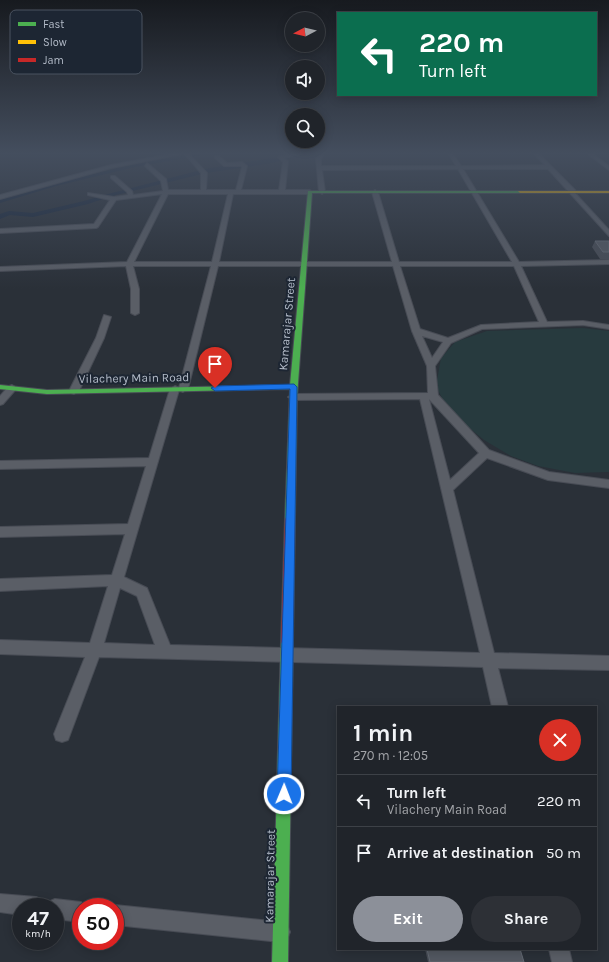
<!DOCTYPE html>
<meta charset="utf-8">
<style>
body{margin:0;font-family:Karla,sans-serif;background:#2d3036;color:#f1f3f6;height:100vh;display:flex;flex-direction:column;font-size:15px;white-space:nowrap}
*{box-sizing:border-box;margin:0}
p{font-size:13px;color:#a2a4a8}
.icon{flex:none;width:22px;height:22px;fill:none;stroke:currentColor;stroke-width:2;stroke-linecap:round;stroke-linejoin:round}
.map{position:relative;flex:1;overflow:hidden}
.drawer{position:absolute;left:337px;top:706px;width:260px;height:244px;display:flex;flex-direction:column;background:#20242a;border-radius:0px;box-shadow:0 2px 10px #0003,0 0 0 1px #3d4147}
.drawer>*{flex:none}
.hud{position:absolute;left:337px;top:12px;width:260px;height:84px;border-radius:0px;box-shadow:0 2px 10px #0003,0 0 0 1px #3d4147;background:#0b6e4f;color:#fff;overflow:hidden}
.needle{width:26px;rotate:263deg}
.controls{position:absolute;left:285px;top:12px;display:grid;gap:8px}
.controls a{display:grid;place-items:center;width:40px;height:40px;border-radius:50%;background:#20242a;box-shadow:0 2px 10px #0003,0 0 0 1px #3d4147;font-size:20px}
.speed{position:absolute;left:12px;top:898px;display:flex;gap:8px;font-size:20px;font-weight:700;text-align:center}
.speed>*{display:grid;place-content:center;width:52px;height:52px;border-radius:50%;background:#20242a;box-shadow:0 2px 10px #0003,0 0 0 1px #3d4147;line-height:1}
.speed small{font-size:10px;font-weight:400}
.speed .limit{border:6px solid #d22;background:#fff;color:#111}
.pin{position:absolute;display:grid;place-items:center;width:34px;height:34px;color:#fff;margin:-41px -17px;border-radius:50% 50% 50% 0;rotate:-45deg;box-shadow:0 0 4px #0007}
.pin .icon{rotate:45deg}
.me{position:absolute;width:44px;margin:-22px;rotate:1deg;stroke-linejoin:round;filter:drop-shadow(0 0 3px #0008)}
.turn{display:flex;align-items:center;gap:14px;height:84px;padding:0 16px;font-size:18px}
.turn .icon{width:52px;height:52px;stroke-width:2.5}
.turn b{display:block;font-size:28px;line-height:34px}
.round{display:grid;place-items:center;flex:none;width:42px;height:42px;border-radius:21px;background:#2d3036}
.headline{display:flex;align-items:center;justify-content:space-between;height:68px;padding:0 16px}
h1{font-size:24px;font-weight:700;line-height:30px}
.action{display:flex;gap:8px;margin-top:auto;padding:8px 16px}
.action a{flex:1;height:46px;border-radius:24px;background:#8c9099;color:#fff;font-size:16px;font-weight:700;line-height:46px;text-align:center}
.action a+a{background:#2d3036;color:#f1f3f6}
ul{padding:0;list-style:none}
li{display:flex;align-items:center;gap:12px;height:52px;padding:0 16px;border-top:1px solid #3d4147}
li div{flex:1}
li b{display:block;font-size:15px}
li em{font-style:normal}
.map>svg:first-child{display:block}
.green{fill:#273a3e}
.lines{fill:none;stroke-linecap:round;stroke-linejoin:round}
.canal{fill:#19273c;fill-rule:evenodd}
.street-casing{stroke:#484c55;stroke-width:2}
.fast-casing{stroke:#484c55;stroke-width:2}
.slow-casing{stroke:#484c55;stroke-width:2}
.jam-casing{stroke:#484c55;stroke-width:2}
.street{fill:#5a5e66;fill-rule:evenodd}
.fast{fill:#4caf50;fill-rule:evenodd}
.slow{fill:#ffc107;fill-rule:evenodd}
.jam{fill:#c62828;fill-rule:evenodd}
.wall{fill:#474c55}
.building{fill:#535861;stroke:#626872}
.route{fill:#1a73e8;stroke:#114b97}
.labels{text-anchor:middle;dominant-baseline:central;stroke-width:4;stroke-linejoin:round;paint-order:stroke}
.street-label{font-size:12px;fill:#b4bcc9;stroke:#1d2633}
.key{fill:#1d2633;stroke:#4a5360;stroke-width:1}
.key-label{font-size:11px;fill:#b4bcc9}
</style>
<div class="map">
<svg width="609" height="962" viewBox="0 0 609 962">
<rect width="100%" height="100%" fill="#2a3038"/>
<path class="green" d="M583,328L609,331V472L575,473L538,466L511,456L484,440L461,421L445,404L436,386L441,358L455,342L487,331Z"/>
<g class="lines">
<path class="canal" d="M195,154H208L135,167L56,186L0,203V199C65,180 127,164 195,154Z
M296,154H307L272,163L206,173L112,196L88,204L33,217L10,215L0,219V214L9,211L33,213L84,201L108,194L205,169Z"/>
<g class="street-casing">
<path id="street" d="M170,154H181L111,168L0,199V195L111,165Z
M185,154H189L207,173L206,190H236L242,167L241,166H224L215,158V156H219L227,163L242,162L247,166L241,190H279L283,162L278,157L290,154H300L284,158L288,161L285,190H310L313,192L310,194H233L219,262H392L372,192L375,190L378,192L399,262H512L458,169L322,170L325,192L322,194L319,192L316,159L321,155L323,156L321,159V166H456L449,154H453L461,166L545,165L534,154H539L576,191L575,193L609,230V236L548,169H463L519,262L609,260V264L521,266L547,322L583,321L609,325V329L583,325L482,329L451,343L435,366L438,395L489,450L549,472L609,480V488L548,480L487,458L453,490L494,653L609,656V670L498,668L508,707H492L483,667L99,657L68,740L62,742L56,740L54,734L85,657L0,654V640L90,643L108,586L0,591V579L112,575L125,534L0,537V527L128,524L146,466L0,469V461L149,458L170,389L175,386L179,388L211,266H133L139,289V313L135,315L131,313V289L126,266L0,271V267L127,262L162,194L116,200L98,227L96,228L0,233V229L94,224L110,200L88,195V193L114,197L128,195L127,192L111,178V176H115L132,191L133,195L163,191L161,181L145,166L147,163L166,179L168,190H201V173ZM168,194H228L212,262H134ZM218,266H393L412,331L427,366L428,393L293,394L288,397L293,400L420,399L480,653L170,645L147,588L124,577L179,390L183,392L188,389ZM400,266H514L539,322L481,325L448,338L420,329ZM422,336L443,342L432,358ZM429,399L479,453L450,480ZM120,588L137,596L155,645L104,643Z
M588,154H593L609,166V170Z
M104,315L111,317L104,338L79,391L74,394L71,393L69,391L96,338Z
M12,385L17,388L3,404L0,405V396L9,386Z
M0,894L36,897L43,900L46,907H21V915L0,912Z
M55,899L81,902L88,907H81V922L55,919V907H46L48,902Z
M115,905L280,922L287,925L290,932L287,939L280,942L115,925V907H111Z
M549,949H569L572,962H552Z"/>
</g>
<g class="fast-casing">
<path id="fast" d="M308,191H520L522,192L520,193H312L297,397L295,519L293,522L290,523L287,522L285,519L290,389L47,394L0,389V385L47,390L290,385Z
M287,636L291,638L293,642L288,962H272L281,642L283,638Z"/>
</g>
<g class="slow-casing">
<path id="slow" d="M518,191H609V193H520Z"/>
</g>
<g class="jam-casing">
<path id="jam" d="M290,515L293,516L295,519L293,642L291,646L287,648L283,646L281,642L285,519L287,516Z"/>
</g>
<use href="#street" class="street"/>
<use href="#fast" class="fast"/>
<use href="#slow" class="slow"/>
<use href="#jam" class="jam"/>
</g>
<path class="wall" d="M595,241H609V259H600L592,247Z
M425,949H520L524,962H428Z"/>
<path class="building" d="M595,241H609V252H603Z
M427,949H520L524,962H430Z"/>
<linearGradient id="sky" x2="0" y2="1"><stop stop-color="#171a1f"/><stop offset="0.53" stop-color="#444e5e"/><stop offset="1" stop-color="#444e5e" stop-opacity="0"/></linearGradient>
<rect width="609" height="289" fill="url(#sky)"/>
<path class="route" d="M294,384L297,387L291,794L289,799L284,801L279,799L277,794L290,389L215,391L211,388L215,386Z"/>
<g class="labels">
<g class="street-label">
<text transform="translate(287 324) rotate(-85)">Kamarajar Street</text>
<text transform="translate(134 378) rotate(-1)">Vilachery Main Road</text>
<text transform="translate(270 876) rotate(-89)">Kamarajar Street</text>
</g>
</g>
<rect x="10" y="10" width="132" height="64" rx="6" class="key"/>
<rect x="18" y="22" width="18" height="4" fill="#4caf50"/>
<rect x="18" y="40" width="18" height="4" fill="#ffc107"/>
<rect x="18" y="58" width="18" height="4" fill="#c62828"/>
<g class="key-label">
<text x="43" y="28">Fast</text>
<text x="43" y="46">Slow</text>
<text x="43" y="64">Jam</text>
</g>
</svg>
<div class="controls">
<a><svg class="needle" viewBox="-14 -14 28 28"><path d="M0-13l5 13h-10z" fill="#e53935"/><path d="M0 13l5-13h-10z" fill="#a2a4a8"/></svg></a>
<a><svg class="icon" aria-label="sound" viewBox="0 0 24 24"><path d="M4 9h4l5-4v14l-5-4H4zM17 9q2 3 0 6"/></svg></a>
<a><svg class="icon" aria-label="search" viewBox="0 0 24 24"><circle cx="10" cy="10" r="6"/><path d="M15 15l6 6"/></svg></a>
</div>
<div class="speed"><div>47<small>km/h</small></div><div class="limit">50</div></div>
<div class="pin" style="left:215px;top:388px;background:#d93025"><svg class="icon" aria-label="arrive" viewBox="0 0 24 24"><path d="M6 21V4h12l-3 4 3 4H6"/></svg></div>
<svg class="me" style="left:284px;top:794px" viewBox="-20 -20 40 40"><circle r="17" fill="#1a73e8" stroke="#fff" stroke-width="3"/><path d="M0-11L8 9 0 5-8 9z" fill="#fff"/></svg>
<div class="hud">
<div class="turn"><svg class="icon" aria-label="left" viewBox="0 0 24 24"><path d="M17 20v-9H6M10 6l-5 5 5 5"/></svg><div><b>220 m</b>Turn left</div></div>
</div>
<section class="drawer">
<div class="headline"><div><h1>1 min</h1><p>270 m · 12:05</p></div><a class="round" style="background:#d93025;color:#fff"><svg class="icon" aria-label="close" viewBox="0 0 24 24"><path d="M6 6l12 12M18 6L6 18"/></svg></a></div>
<ul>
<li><svg class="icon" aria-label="left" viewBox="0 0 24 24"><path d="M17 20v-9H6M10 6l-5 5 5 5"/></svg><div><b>Turn left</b><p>Vilachery Main Road</p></div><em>220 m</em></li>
<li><svg class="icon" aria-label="arrive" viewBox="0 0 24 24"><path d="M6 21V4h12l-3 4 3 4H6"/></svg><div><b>Arrive at destination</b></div><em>50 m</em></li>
</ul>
<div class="action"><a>Exit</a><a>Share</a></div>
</section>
</div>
